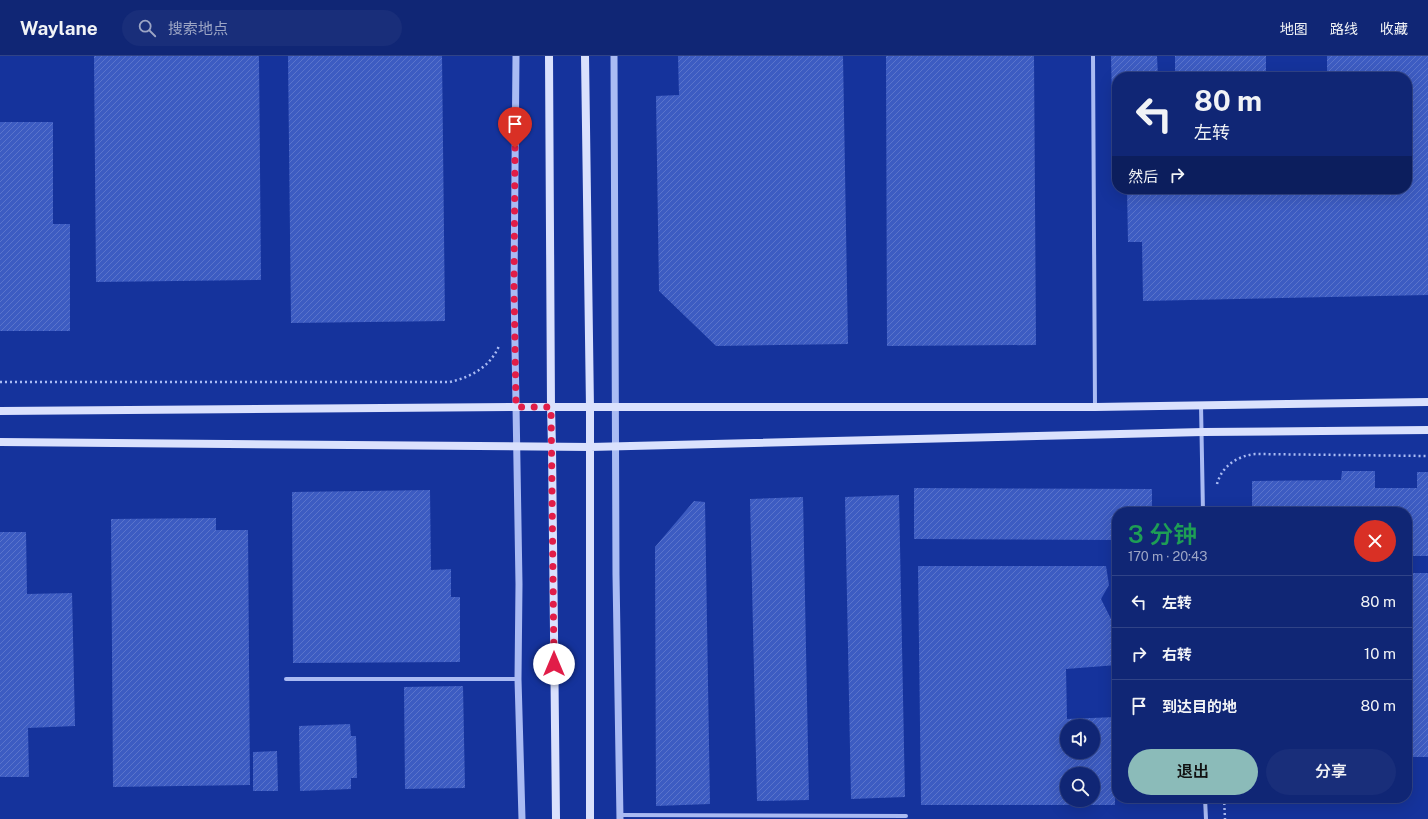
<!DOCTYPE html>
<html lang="zh">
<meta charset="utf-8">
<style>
body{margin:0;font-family:"Public Sans","Noto Sans SC",sans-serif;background:#192e7a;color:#f1f3f6;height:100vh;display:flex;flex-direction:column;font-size:15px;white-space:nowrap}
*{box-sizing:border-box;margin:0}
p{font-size:13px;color:#9ca5c5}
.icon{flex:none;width:22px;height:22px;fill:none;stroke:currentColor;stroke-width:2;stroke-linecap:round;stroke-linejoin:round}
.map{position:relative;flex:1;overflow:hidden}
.sheet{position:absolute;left:1112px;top:451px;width:300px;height:296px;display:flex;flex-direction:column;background:#102675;border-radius:16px;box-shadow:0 4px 16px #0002,0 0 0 1px #304387}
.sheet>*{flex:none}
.banner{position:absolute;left:1112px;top:16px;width:300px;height:122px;border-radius:16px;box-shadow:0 4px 16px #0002,0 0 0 1px #304387;background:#102675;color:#f1f3f6;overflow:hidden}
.tools{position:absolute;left:1060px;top:663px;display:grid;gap:8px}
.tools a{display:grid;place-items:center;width:40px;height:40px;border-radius:50%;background:#102675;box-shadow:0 4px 16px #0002,0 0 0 1px #304387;font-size:20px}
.pin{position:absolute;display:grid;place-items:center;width:34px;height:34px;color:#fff;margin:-41px -17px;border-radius:50% 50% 50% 0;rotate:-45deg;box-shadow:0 0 4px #0007}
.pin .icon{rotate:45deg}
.me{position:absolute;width:44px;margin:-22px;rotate:0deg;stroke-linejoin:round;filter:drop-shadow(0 0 3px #0008)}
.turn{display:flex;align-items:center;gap:14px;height:84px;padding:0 16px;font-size:18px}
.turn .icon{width:52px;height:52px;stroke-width:2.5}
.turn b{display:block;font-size:28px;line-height:34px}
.then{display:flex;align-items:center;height:38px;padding:0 16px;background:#0003;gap:8px;font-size:15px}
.round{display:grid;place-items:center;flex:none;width:42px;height:42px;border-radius:21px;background:#192e7a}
.overview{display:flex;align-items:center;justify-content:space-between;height:68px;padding:0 16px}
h1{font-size:24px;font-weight:600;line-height:30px;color:#1e9e55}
.primary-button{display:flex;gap:8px;margin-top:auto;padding:8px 16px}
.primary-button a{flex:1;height:46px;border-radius:24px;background:#8bbbb9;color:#111;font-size:16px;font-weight:600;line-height:46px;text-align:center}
.primary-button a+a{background:#192e7a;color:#f1f3f6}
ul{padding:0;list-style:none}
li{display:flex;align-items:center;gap:12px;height:52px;padding:0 16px;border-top:1px solid #304387}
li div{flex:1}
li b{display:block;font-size:15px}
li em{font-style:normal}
header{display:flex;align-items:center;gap:24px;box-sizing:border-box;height:56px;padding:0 20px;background:#102675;border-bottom:1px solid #304387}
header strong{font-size:19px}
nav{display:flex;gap:22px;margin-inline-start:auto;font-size:14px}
.search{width:280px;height:36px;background:#192e7a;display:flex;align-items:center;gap:10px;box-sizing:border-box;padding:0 14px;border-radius:22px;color:#9ca5c5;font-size:15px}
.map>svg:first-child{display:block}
.building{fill:url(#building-hatch);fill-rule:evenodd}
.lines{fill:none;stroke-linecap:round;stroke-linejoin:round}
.path{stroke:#aabbf3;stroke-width:2.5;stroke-dasharray:2 3;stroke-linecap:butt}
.minor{stroke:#aabbf3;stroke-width:4}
.tertiary{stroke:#aabbf3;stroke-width:7}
.secondary{stroke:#dae1fd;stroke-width:8}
.route{stroke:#e11d48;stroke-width:7;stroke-dasharray:0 12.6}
</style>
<header>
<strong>Waylane</strong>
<div class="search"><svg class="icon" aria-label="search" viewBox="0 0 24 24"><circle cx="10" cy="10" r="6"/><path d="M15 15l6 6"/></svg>搜索地点</div>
<nav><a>地图</a><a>路线</a><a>收藏</a></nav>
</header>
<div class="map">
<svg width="1428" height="763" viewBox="0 0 1428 763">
<defs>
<pattern id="building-hatch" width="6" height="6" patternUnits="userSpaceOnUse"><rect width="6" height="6" fill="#3d5cc2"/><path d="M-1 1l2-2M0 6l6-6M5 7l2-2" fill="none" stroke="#5a74cb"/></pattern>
</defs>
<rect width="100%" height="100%" fill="#15339c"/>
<path class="building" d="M94,0H259L261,224L96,226Z
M288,0H442L445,265L291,267Z
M678,0H843L848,288L716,290L659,235L656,40L679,39Z
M886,0H1034L1036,289L887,290Z
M1111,0H1157L1158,21H1117V46H1112Z
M1175,0H1266V21H1175Z
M1327,0H1428V239L1143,245L1142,186H1128L1127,133H1407V21H1327Z
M0,66H53V168H70V275H0Z
M1342,415H1375V432H1417V416H1428V500H1407V456H1252V425L1341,424Z
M914,432L1152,433V456H1117V484L914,483Z
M430,434L431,514L451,513V541H460V606L293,607L292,436Z
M899,439L905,741L851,743L845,441Z
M803,441L809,744L757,745L750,443Z
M694,445L705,446L710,748L656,750L655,491Z
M216,462V474H248L250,729L113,731L111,463Z
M0,476H26L27,538L72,537L75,670L28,672L29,721H0Z
M918,510H1106L1109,529L1101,543L1116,573L1117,609L1066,613L1067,663L1116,661L1115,749H921ZM1067,670H1093V696H1067ZM1067,718H1093V744H1067Z
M1407,517H1428V701H1407Z
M463,630L465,732L405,733L404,631Z
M350,668L351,680H356L357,722H351V733L300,735L299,670Z
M277,695L278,735H253V696Z"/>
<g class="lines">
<path class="path" d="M0,326H450C471,321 490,311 499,290
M1217,428C1222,410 1237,400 1255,398L1428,400
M1224,742L1225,763"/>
<path class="minor" d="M1093,0L1095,351
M1201,349L1203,456
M286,623H518
M1205,742L1206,763
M620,759L906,760"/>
<path class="tertiary" d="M516,0L514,230L519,528L518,623L522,763
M614,0L616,519L620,763"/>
<path class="secondary" d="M549,0L551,351L552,391L556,763
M585,0L590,352V763
M0,355L516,351H1095L1428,346
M0,386L590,391L1203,376L1428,374"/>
</g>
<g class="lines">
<path class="route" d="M515,92L514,230L516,351H551L554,608"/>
</g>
</svg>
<div class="tools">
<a><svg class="icon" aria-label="sound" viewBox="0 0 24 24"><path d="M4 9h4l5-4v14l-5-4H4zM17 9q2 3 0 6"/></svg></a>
<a><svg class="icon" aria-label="search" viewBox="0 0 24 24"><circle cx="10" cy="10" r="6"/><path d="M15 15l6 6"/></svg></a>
</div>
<div class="pin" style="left:515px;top:92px;background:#d93025"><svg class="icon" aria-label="arrive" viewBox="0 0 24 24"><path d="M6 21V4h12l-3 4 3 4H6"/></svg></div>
<svg class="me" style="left:554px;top:608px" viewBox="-20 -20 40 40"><circle r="19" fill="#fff"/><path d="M0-13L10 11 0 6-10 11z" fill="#e11d48"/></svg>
<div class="banner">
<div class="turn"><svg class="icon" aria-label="left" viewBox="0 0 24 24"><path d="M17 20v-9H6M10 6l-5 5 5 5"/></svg><div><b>80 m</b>左转</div></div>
<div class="then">然后<svg class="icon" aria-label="right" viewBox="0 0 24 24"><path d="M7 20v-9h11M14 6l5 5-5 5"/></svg></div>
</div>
<section class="sheet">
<div class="overview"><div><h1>3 分钟</h1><p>170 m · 20:43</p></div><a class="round" style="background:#d93025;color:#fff"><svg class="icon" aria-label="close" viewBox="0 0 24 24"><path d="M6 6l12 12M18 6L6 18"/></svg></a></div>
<ul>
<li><svg class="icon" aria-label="left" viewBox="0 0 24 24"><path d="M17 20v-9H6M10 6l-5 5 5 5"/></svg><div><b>左转</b></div><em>80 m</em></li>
<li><svg class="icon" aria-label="right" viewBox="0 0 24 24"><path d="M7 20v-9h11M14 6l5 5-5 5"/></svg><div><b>右转</b></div><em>10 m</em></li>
<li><svg class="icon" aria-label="arrive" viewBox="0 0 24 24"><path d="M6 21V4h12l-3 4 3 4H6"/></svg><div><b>到达目的地</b></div><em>80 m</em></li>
</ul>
<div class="primary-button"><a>退出</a><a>分享</a></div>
</section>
</div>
